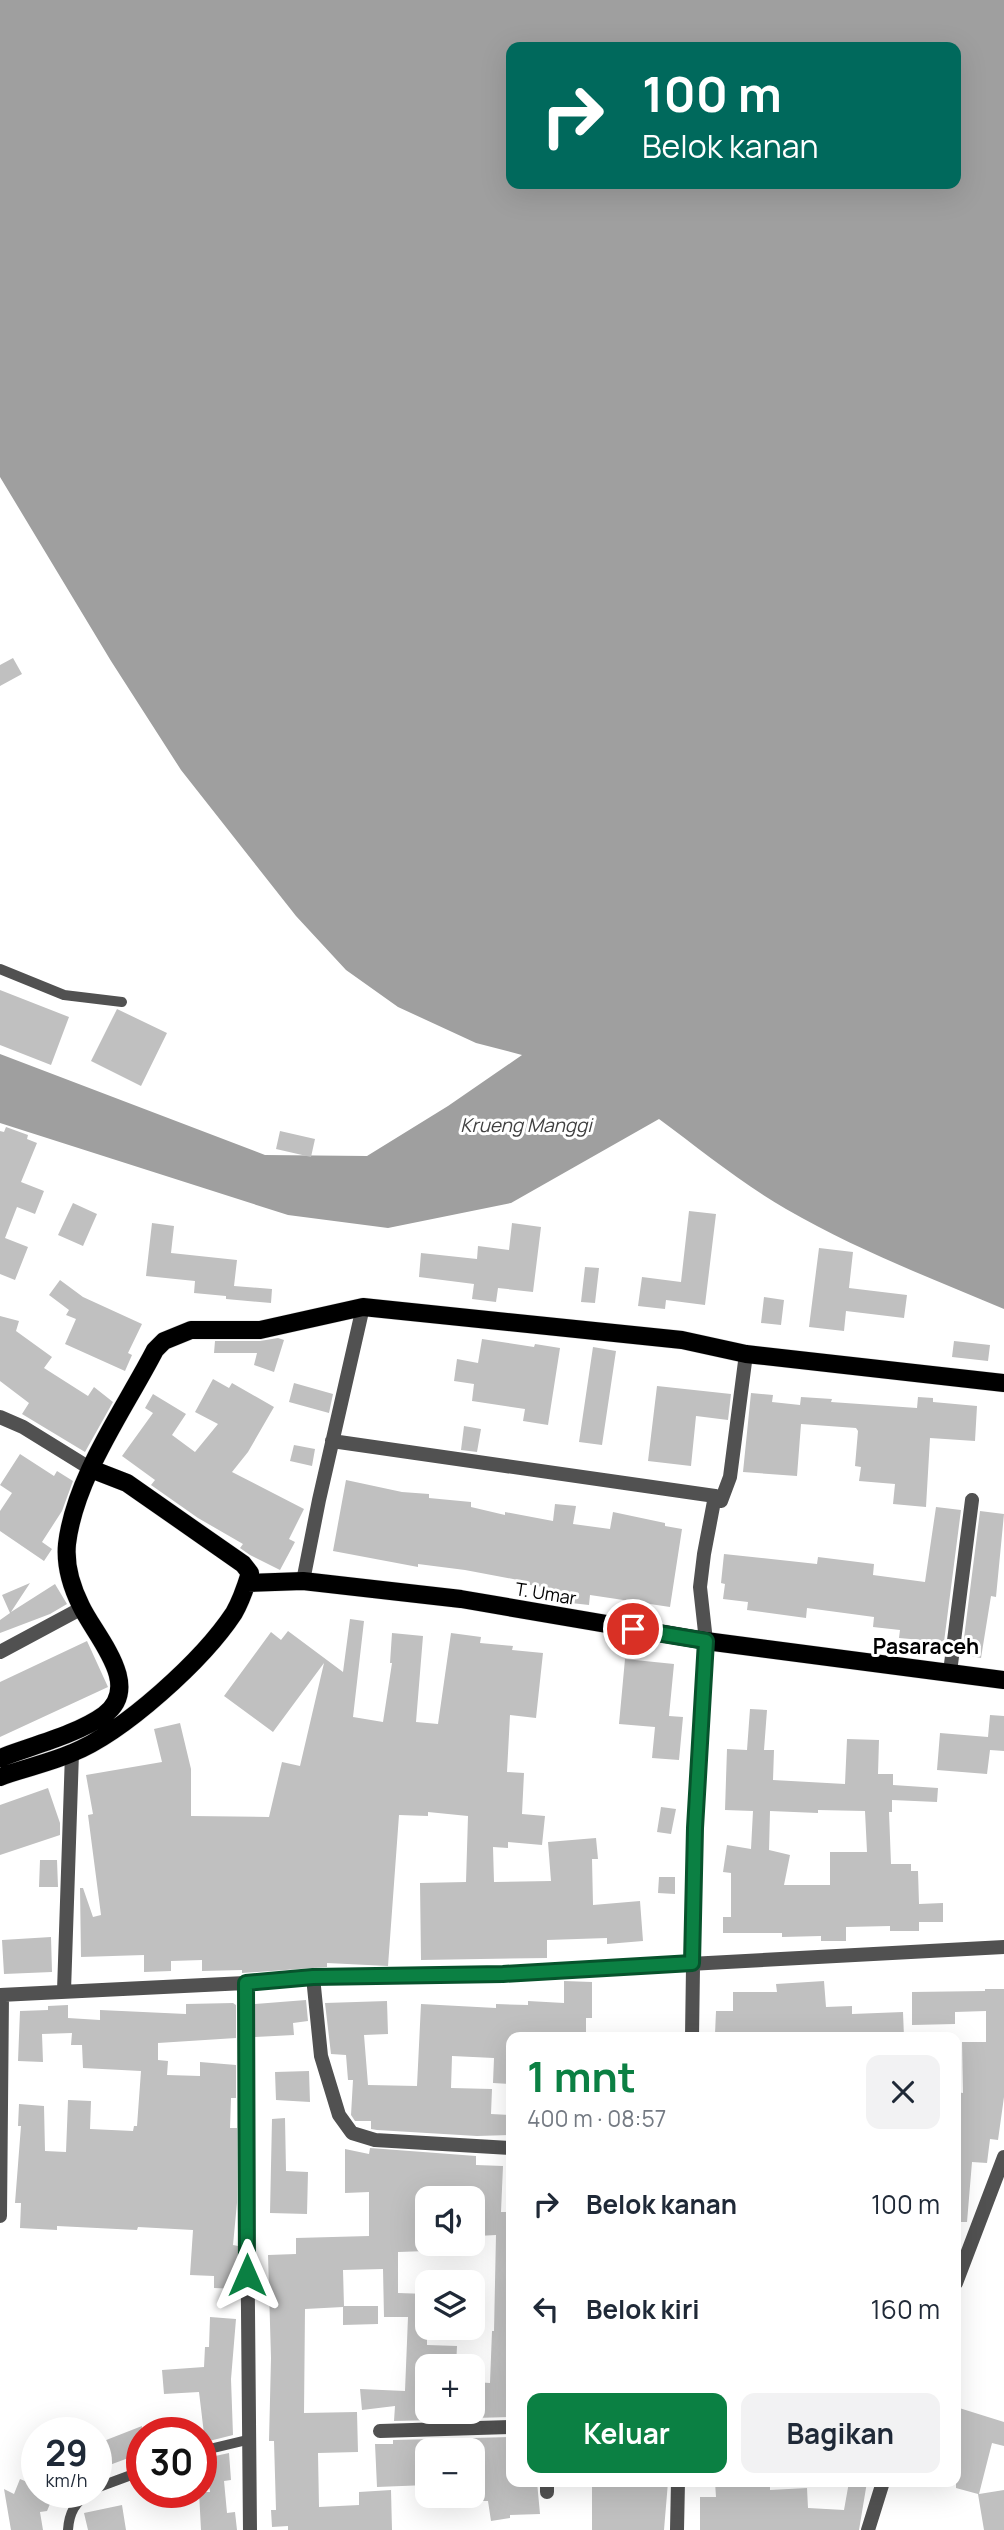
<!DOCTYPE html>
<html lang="id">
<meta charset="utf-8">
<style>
body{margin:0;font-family:Manrope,sans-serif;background:#f2f2f3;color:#1f2937;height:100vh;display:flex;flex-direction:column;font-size:26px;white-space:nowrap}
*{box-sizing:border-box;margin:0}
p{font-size:23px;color:#747a83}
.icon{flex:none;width:38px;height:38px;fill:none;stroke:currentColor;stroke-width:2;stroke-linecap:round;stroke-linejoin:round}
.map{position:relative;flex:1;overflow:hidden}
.panel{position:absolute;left:506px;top:2032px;width:455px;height:455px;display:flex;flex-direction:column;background:#fff;border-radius:14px;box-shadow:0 7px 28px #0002}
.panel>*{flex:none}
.top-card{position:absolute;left:506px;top:42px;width:455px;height:147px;border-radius:14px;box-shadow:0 7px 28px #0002;background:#00695c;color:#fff;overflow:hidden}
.tools{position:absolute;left:415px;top:2186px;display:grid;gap:14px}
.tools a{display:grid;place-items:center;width:70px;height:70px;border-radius:14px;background:#fff;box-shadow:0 7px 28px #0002;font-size:35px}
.speed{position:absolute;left:21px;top:2417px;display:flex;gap:14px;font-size:35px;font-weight:700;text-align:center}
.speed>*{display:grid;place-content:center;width:91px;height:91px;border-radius:50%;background:#fff;box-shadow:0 7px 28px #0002;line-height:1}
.speed small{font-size:18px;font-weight:400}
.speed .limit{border:10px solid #d22;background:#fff;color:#111}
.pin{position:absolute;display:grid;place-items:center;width:60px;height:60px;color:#fff;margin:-30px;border:4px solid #fff;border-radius:50%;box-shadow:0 2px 7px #0007}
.me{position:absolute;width:77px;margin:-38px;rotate:0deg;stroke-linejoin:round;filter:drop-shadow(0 0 5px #0008)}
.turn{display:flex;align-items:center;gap:24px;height:147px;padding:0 21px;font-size:32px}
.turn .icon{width:91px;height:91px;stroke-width:2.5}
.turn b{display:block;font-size:49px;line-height:60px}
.round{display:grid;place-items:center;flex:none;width:74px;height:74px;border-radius:14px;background:#f2f2f3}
.summary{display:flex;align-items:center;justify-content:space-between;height:119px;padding:0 21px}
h1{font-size:42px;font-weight:700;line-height:52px;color:#0b8043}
.primary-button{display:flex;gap:14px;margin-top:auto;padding:14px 21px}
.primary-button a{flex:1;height:80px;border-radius:14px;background:#0b8043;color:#fff;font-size:28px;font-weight:700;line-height:80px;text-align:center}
.primary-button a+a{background:#f2f2f3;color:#1f2937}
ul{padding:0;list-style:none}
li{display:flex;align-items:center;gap:21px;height:105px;padding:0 21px}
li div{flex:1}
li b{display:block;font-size:26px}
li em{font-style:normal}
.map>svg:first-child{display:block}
.water{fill:#9f9f9f;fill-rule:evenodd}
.building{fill:#c0c0c0;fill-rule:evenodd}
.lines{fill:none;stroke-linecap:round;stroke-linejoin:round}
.primary-casing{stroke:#dbdbdb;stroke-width:19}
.lane{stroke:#515151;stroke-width:10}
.street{stroke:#515151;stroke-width:14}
.primary{stroke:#000;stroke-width:18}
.route-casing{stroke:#07532c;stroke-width:18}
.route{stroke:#0b8043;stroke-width:12}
.labels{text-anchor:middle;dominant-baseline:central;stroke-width:6;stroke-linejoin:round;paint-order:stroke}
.street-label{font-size:18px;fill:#000;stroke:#fff}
.water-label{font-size:19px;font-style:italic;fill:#404040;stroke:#fff}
.quarter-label{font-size:21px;font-weight:bold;fill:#000;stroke:#fff}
</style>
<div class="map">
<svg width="1004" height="2530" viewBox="0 0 1004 2530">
<rect width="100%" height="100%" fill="#fff"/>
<path class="water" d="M0,0H1004V1309C930,1278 855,1249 786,1209C741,1183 701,1150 659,1119L511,1203L388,1228L288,1215L0,1123V1054L265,1155L367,1156L448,1106L522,1055L476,1043L398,1007L346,970L296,916L181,770L111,661L0,477ZM511,47H956V184H511Z"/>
<path class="building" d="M13,658L22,674L0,686V665Z
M0,990L69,1017L51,1065L0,1045Z
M117,1009L167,1033L141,1086L91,1061Z
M6,1127L28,1135L27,1139L37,1143L21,1182L44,1191L35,1214L17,1207L5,1238L28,1247L15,1280L0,1274V1131L4,1132Z
M280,1131L315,1139L311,1157L276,1149Z
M73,1203L97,1214L83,1246L58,1235Z
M689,1211L716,1214L705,1305L666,1300L665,1309L638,1306L642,1277L681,1282Z
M152,1223L174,1226L171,1253L237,1260L234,1286L272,1289L271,1303L226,1299V1296L194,1293L195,1281L146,1276Z
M512,1223L541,1227L533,1292L498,1288L496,1302L472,1299L474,1284L419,1277L421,1253L477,1259L478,1246L509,1250Z
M819,1248L853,1252L849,1288L907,1295L904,1318L846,1311L844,1331L809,1327Z
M585,1267L599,1268L595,1303L581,1302Z
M60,1280L83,1297L142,1324L128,1353L132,1355L125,1371L65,1344L76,1319L66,1315L69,1310L49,1295Z
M764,1297L784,1300L781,1325L761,1323Z
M0,1316L19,1321L16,1331L52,1357L44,1368L88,1396L94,1387L113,1402L85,1452L22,1414L29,1403L0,1381Z
M278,1338L284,1340L274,1372L254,1365L257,1353H214L215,1341H260Z
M482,1339L534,1347L535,1344L560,1348L548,1425L523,1421L525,1409L472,1401L474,1384L454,1381L457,1359L478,1363Z
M954,1341L990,1345L988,1361L952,1357Z
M593,1347L616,1351L602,1445L579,1442Z
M213,1379L229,1388L232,1383L274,1407L248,1452L232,1472L304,1509L289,1539L295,1542L280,1570L250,1555L240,1548L243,1544L198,1518L151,1485L155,1480L122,1456L153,1413L145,1408L153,1394L186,1414L172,1435L195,1452L218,1424L195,1412Z
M294,1383L333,1394L329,1413L289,1402Z
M657,1386L731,1394L728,1420L696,1416L691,1466L648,1461Z
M751,1393L773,1395L772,1402L800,1405L801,1397L832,1399L831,1402L917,1408L918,1397L933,1398V1402L977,1406L975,1441L930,1438L926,1507L893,1504L895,1484L859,1481L861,1467L855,1466L858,1431L856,1428L801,1424L797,1476L743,1472Z
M464,1426L481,1429L477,1452L461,1450Z
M294,1445L315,1449L312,1466L290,1461Z
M20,1454L54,1476L57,1471L73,1481L62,1511L42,1542L52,1549L44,1561L0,1531V1511L12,1493L0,1485Z
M346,1480L402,1492L429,1494V1498L471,1502V1507L505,1515V1512L553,1521L555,1504L576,1506L573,1524L610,1529L613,1512L665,1523V1526L682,1529L670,1607L590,1595L589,1605L571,1603L572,1597L542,1594L543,1587L518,1583V1580L465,1570L418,1564V1567L333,1551Z
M936,1507L961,1510L944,1642L899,1638L900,1630L873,1627L874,1617L807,1608L806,1618L747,1610L748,1602L723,1599L725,1584L721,1583L724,1554L817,1564L818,1557L874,1564L873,1575L925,1582Z
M980,1511L1004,1514L996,1597L991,1596L981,1658L962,1654Z
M30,1583L11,1612L55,1584L67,1604L50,1614L0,1633V1620L10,1613L2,1595Z
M350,1619L364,1621L353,1717L383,1722L392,1663H390L392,1633L423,1636L416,1722L438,1724L451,1633L481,1637L480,1643L513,1646L512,1650L543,1653L536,1718L510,1715L507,1772L524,1773L522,1814L545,1816L542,1845L508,1842V1848L493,1847L494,1882L551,1881L548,1842L596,1838L598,1859H592L593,1905L640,1901L643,1941L607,1944V1938L547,1940V1958L421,1960L420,1883L466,1882L468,1816L428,1812V1816L399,1815L388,1966L327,1963V1967L242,1973V1970L202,1971V1960L171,1961V1971L144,1972V1955L81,1957L80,1888H83L93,1917L101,1915L88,1815L93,1814L86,1775L162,1762L154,1729L180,1723L191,1769V1816L269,1817L282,1762L300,1766L324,1663L273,1732L224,1696L271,1632L281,1640L288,1631L343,1672Z
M87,1641L108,1687L0,1737V1682Z
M625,1659L674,1664L669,1716L683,1717L679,1760L652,1758L655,1727L619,1724Z
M750,1709L767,1710L764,1750H774L773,1780L845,1784L847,1739L879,1740L878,1774H893V1785L938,1788L937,1802L892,1800V1812H889L891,1864H911V1871H918L919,1904L943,1903V1922H919V1931H890V1926L846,1927V1941H821V1936L782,1937V1933H723V1917H731V1873L723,1872L727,1845L751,1849L753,1811L725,1810L727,1749L747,1750ZM818,1810L865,1811L867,1852H830V1885H784L790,1855L769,1850L770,1811L818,1813Z
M990,1715L1004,1716V1751L990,1750L987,1774L937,1770L940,1733L988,1737Z
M48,1788L60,1823V1835L0,1855V1805Z
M661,1807L676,1809L671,1834L657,1832Z
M40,1860H57L58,1887H39Z
M659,1877H675V1894L658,1893Z
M51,1937L52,1972L4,1974L2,1940Z
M564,1981L592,1982V2018H586V2037H511V2084L493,2083L494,2058L452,2056L451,2088L492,2089L491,2114L511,2115V2135L477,2136L377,2130L371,2129V2121H355L351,2115L353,2080H348L346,2055L331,2054L325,2003L387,2001L388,2034L364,2035L368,2085L417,2086L421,2004L496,2008V2004L528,2005V2001L564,2003Z
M824,1981L826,2007L852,2006V2014L903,2012L904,2037H814V2034L749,2037L715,2034L716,2011H733V1992H777L776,1984Z
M985,1989H1004V2097L998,2140L990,2139L987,2163L972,2162L967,2222H956V2092L963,2093L962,2042H986V2011L955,2012V2024L912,2025V1992L985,1991Z
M306,2000L308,2021L293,2023L294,2035L255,2037V2004Z
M233,2003L236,2005V2038L158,2043V2060L168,2061L167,2075L200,2076V2062L236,2065V2098H231L230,2128H237V2203L233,2245L238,2246V2289L214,2288V2276L190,2275L193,2230L138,2227L137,2230L57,2226V2230L20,2228L21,2203H15L21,2126H18L19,2104L44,2106L45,2151L66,2152L68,2100L91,2101L90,2129L133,2131L134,2126H137L141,2071L83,2068L82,2045H71L72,2033L42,2034L43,2062L18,2061L20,2011L48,2010V2006L68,2005V2018L100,2020V2010L186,2014V2004Z
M309,2071L310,2102L276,2100L275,2072Z
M285,2118L286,2171L308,2172L307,2214L270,2213L272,2119Z
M370,2148L476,2156V2165L503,2166L501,2212H511V2417L474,2418L475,2382L490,2383L492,2331H494L496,2235L477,2236V2203H472V2198H427V2251L398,2252V2293L427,2294V2345L457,2346L456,2366H427V2412H437L436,2420L394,2421L395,2406L362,2410L360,2389L405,2391L408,2317H384L383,2269L343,2270L344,2306H378V2324L343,2325V2307L305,2309L304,2413L357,2412L358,2452L318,2453L319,2507L359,2505V2492L391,2490L392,2530H288V2526L272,2527L271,2510H276L274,2441H269L271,2358L268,2255L296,2254V2238L369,2236V2192L345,2193V2149L369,2154Z
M210,2317L236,2319L231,2379L233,2435L205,2442L199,2392L164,2394L162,2370L204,2367L205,2347H209Z
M956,2407L1004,2422V2446L992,2443L979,2494L1004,2490V2530H984L978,2494L956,2488Z
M142,2426V2453L96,2470V2444Z
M511,2437V2482H537L540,2514L510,2515V2518L491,2521L488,2501H463V2496H472L473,2438Z
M435,2439V2450H427V2485L377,2487L375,2444H393V2440Z
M229,2453L231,2480L224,2481L227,2513L235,2512L237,2530H201L199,2492H210L206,2458Z
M20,2479L37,2486V2492H55L47,2511L40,2512L43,2530H11L4,2489L14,2494Z
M635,2482H668L664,2530H592V2484L635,2485Z
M715,2482H770V2490L807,2488L808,2508L844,2510L849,2482H867L859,2530H700V2497H716Z
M122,2505L126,2530H88L84,2513Z"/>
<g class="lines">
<g class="primary-casing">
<path id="primary" d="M247,1583L303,1581L461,1599L706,1641L1004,1680
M0,1758C31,1746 78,1734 104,1715C144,1686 95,1636 81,1606C72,1588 65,1565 67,1544C75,1477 124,1410 155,1350L164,1341L191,1330H260L363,1307L682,1340L746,1354L1004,1383
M0,1777C24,1768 49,1763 72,1753C124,1732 203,1660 234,1613C241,1601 246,1586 250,1573L243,1564L127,1483L91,1469"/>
</g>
<path class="lane" d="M0,969L64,995L122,1002
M201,2451L247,2440
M96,2488L142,2471
M68,2530C69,2513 75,2502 90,2492"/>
<path class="street" d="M0,1417L23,1427L91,1469
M332,1441L715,1496
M303,1581L319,1500L363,1307
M0,1652L82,1608
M950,1672L972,1500
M313,1977L321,2056L339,2115L352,2133L375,2140L511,2148
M245,1983L250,2530
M64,1991L72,1753
M0,1995L245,1983L313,1977L503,1974L1004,1947
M692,2037L695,1828L706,1641L700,1587L704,1554L715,1496L721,1501L730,1477L746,1354
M0,2216L2,1995
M956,2283L1004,2157
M380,2431L511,2427
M547,2492V2482
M677,2530L678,2482
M868,2530L883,2482"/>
<use href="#primary" class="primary"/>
</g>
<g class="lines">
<g class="route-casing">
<path id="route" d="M247,2275L246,1983L313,1977L503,1974L692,1963L695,1828L706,1641L633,1629"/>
</g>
<use href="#route" class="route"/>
</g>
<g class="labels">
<g class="street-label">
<text transform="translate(546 1593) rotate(9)">T. Umar</text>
</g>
<g class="water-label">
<text x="526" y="1125">Krueng Manggi</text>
</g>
<g class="quarter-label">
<text x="926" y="1646">Pasaraceh</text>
</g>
</g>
</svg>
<div class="tools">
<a><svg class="icon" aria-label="sound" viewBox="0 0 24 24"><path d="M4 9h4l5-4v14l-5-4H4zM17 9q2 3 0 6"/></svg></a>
<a><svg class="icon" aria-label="layers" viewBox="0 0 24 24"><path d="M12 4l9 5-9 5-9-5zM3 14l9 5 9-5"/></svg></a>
<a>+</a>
<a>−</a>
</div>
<div class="speed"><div>29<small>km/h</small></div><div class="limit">30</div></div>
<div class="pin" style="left:633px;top:1629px;background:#d93025"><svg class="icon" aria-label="arrive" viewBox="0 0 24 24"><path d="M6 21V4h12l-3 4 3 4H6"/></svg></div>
<svg class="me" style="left:247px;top:2275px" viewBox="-20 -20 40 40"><path d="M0-17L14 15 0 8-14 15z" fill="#0b8043" stroke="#fff" stroke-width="4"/></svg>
<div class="top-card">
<div class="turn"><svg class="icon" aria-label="right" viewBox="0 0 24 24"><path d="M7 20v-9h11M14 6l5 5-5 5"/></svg><div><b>100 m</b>Belok kanan</div></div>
</div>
<section class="panel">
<div class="summary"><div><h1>1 mnt</h1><p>400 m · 08:57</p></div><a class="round"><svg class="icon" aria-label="close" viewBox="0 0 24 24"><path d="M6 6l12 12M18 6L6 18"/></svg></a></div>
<ul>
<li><svg class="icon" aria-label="right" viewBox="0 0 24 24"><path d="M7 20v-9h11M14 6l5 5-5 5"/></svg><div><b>Belok kanan</b></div><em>100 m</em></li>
<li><svg class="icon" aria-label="left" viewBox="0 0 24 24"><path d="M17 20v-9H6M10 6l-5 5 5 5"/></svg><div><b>Belok kiri</b></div><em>160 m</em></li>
</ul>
<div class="primary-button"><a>Keluar</a><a>Bagikan</a></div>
</section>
</div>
